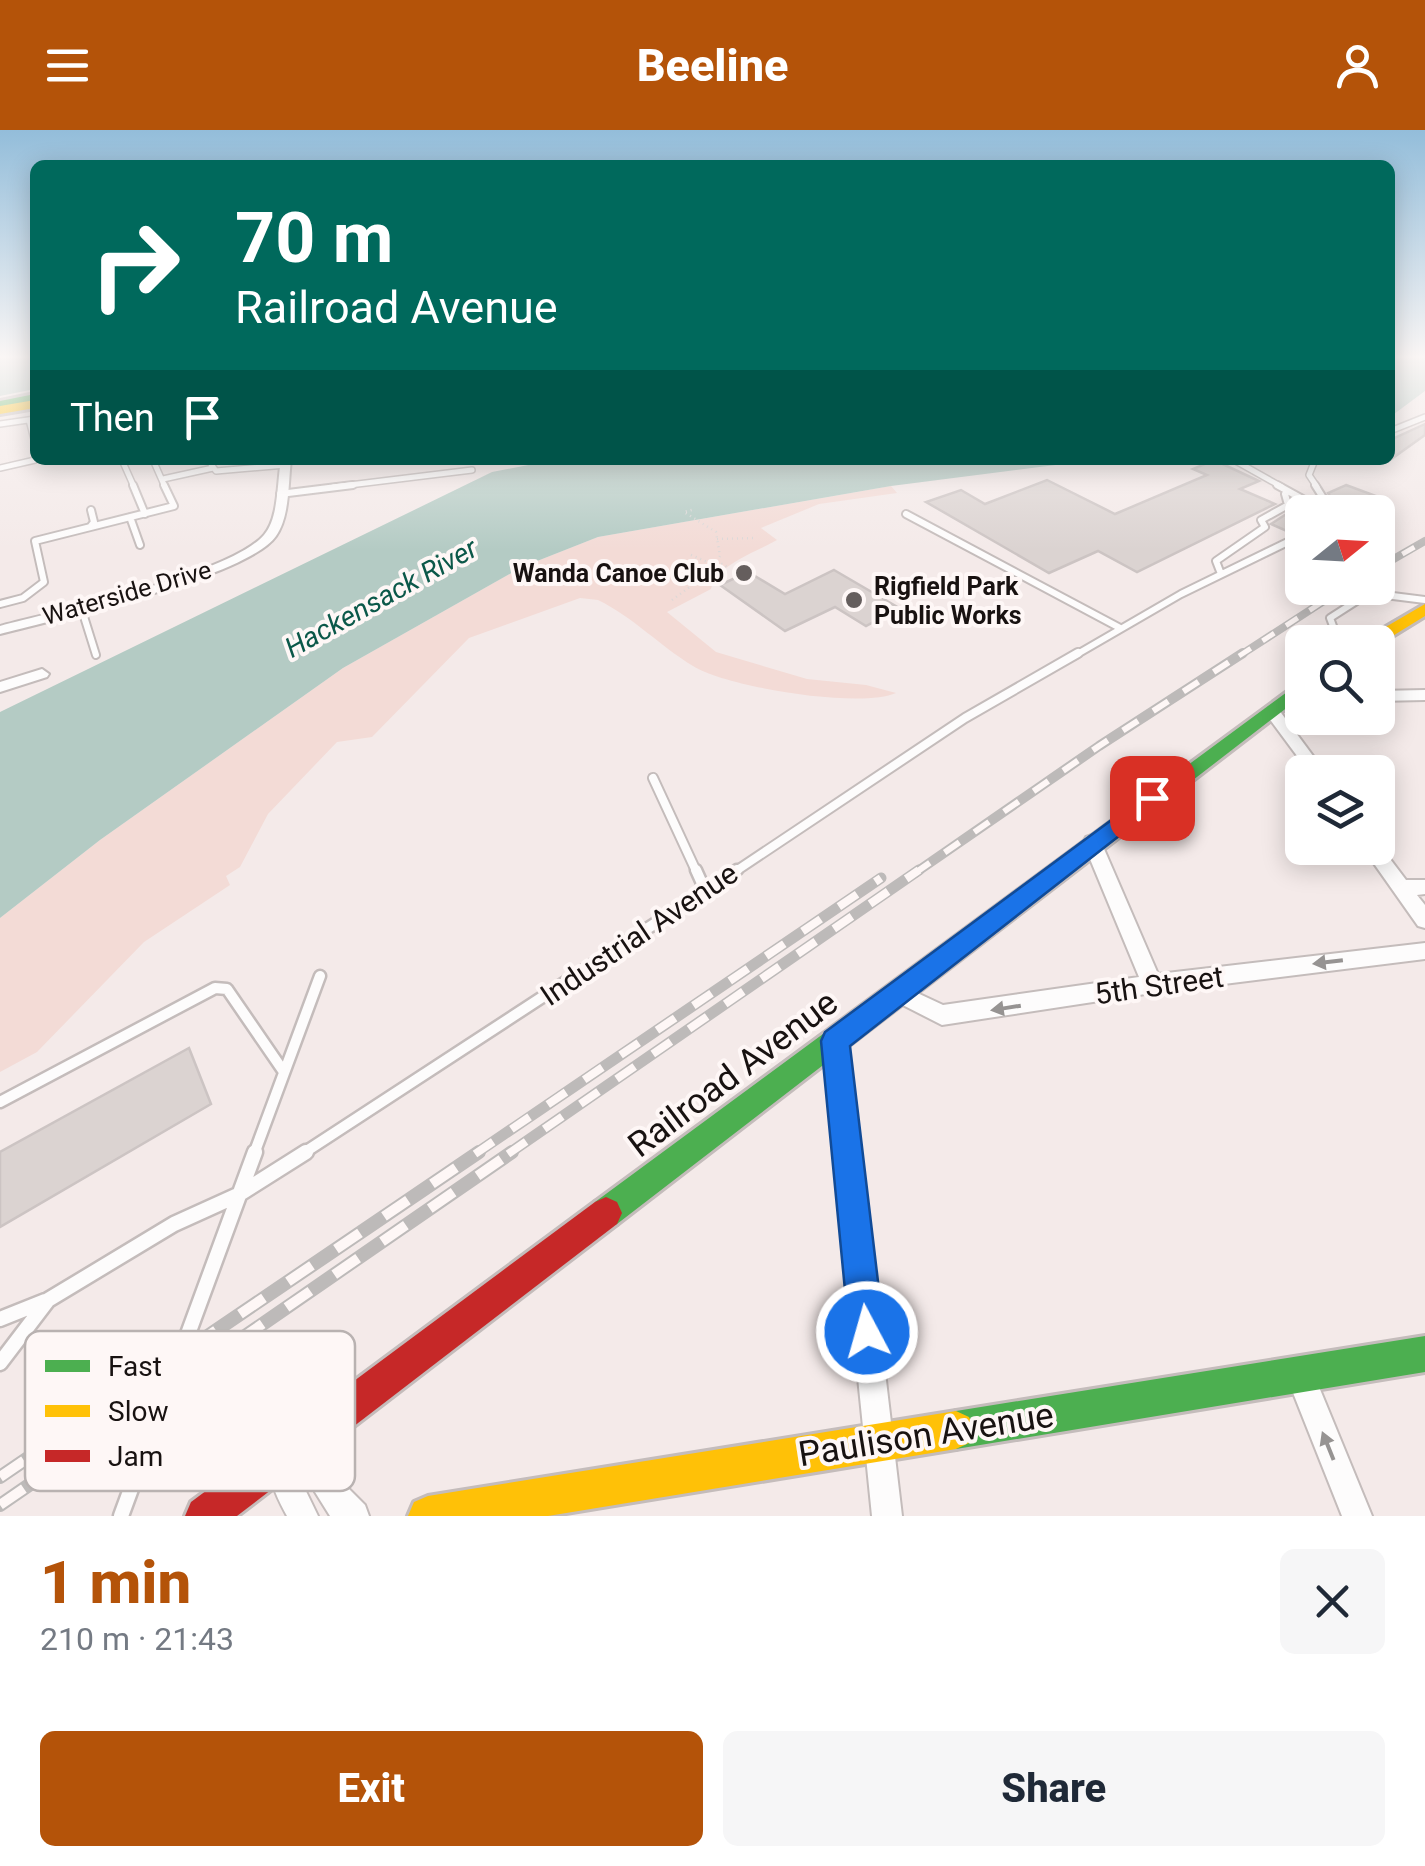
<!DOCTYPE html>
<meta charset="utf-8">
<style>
body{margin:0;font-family:Roboto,sans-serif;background:#f6f6f7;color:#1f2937;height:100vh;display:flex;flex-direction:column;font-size:38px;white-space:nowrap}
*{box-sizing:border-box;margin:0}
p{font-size:32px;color:#747a83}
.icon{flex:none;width:55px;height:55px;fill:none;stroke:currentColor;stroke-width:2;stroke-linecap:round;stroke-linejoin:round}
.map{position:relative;height:1386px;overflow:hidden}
.details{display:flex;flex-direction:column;background:#fff;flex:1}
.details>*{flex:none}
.guide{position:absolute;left:30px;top:30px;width:1365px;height:305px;border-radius:15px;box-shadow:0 5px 25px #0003;background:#00695c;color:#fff;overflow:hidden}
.needle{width:65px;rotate:72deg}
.tools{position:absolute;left:1285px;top:365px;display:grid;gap:20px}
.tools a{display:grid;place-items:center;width:110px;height:110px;border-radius:15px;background:#fff;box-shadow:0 5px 25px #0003;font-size:50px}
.pin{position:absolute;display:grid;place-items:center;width:85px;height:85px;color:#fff;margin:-42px;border-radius:20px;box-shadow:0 5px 15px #0006}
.me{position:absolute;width:110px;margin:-55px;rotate:354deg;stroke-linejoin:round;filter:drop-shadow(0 0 8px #0008)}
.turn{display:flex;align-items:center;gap:35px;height:210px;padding:0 40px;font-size:45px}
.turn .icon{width:130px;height:130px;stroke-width:2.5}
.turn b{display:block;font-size:70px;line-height:85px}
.then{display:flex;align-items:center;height:95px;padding:0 40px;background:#0003;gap:20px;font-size:38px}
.round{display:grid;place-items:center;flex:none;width:105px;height:105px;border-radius:15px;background:#f6f6f7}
.head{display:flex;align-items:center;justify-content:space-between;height:170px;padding:0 40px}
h1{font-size:60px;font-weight:800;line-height:75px;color:#b45309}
.primary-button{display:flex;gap:20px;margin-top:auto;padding:20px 40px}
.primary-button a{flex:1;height:115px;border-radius:15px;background:#b45309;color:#fff;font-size:40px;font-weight:800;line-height:115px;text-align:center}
.primary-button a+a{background:#f6f6f7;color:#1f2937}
header{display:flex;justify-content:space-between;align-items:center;height:130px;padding:0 40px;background:#b45309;color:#fff;font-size:45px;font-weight:800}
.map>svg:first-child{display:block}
.green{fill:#f3dbd6}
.water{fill:#b4cbc4}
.building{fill:#dbd3d1;stroke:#ccc4c3;stroke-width:2.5}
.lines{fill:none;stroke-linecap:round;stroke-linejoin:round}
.lane-far4-casing{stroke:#c4bcbb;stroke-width:8}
.lane-far3-casing{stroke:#c4bcbb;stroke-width:10}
.lane-far2-casing{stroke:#c4bcbb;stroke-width:12}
.lane-far1-casing{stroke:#c4bcbb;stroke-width:15}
.lane-casing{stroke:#c4bcbb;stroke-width:19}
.street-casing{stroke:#c4bcbb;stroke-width:4}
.fast-casing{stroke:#c4bcbb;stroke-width:6}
.slow-casing{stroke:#c4bcbb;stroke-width:6}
.jam-casing{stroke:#c4bcbb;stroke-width:6}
.path{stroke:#dbd8d7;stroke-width:2.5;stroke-dasharray:1 4;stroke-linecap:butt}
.lane-far4{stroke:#fdfcfc;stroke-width:5}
.lane-far3{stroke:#fdfcfc;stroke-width:6}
.lane-far2{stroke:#fdfcfc;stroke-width:8}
.lane-far1{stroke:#fdfcfc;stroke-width:10}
.lane{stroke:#fdfcfc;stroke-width:14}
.street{fill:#fdfcfc;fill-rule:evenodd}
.fast{fill:#4caf50;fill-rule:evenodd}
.slow{fill:#ffc107;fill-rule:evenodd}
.jam{fill:#c62828;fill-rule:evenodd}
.rail-far3-casing{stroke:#bdbab9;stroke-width:8}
.rail-far2-casing{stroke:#bdbab9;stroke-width:10}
.rail-far1-casing{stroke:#bdbab9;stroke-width:11}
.rail-casing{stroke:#bdbab9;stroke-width:14}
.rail-far3{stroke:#fef7f6;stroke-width:5;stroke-dasharray:14;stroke-linecap:butt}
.rail-far2{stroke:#fef7f6;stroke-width:6;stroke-dasharray:18;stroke-linecap:butt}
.rail-far1{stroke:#fef7f6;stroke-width:8;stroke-dasharray:22;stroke-linecap:butt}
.rail{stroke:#fef7f6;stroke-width:10;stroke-dasharray:29;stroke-linecap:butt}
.oneway{fill:#969392}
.route{fill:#1a73e8;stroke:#114b97;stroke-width:2.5}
.poi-dot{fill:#655e5d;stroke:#fef7f6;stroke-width:4}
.labels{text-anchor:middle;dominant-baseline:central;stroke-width:8;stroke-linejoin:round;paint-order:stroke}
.far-poi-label{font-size:25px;font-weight:bold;fill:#181211;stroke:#fef7f6;text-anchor:end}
.far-street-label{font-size:25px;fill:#181211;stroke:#fef7f6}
.far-water-label{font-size:28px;font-style:italic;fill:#0b5849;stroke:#fef7f6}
.street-label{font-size:30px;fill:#181211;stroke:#fef7f6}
.near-street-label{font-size:35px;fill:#181211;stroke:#fef7f6}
.key{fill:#fef7f6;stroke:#b9b2b1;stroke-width:2.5}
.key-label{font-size:28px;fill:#181211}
</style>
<header><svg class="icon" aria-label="menu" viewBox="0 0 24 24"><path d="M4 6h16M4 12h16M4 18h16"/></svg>Beeline<svg class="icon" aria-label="person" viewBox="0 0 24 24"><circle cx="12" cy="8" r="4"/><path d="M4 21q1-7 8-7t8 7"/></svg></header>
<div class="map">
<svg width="1425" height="1386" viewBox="0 0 1425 1386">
<rect width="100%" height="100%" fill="#f4eae9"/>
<path class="green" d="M891,356L897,363L819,374L761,398L777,410C756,422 716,435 711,459L667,482L716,522L807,549L866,555L896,563C860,579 726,557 693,536C660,516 633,487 598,470L580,468L469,508L372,607L337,612L268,684L240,737L226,746L230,755L144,812L37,922L0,942V788L100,710L343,538L522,437L598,407Z"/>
<path class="water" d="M0,226H35V259L0,266Z
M1390,226H1425V261L1390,287Z
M554,330H1095L891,356L598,407L522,437L343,538L100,710L0,788V582L492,342Z"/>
<path class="building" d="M1425,294V305L1390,330V310Z
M1214,330L1259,351L1240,359L1275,374L1137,442L1098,421L1049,443L926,372L961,360L985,374L1047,350L1115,384L1207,345L1193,339Z
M1346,355L1376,366L1339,382L1328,363Z
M1300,375L1313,382H1302V398L1291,403L1271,394Z
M834,440L899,478L866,496L835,477L785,501L720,455L748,442L785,464Z
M189,918L211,974L0,1097V1022Z"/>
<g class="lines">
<g class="lane-far4-casing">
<path id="lane-far4" d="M29,290L35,313
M0,294L35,289
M1390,301L1425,287
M122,330L134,357
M153,330L165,357
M208,330L216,341L286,335
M1234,330L1282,357
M1315,330L1309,345L1317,357
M0,338L35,330
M163,349L213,338
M333,357L472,340"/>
</g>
<g class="lane-far3-casing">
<path id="lane-far3" d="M133,355L145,384
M1277,355L1326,382
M1315,355L1332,382
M280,364L353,355
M906,384L1120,498
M130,387L140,415
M90,397L94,392L91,380
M1221,444L1216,431L1265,397L1261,390L1288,375L1285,364
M0,474L23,468L44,452L35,411L174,376L164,355
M81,477L96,525
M1339,512L1330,488L1369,463L1425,470
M1074,526L1181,464L1302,405"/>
</g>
<g class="lane-far2-casing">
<path id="lane-far2" d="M653,648L697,743
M733,743L965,588L1078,523"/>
</g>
<g class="lane-far1-casing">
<path id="lane-far1" d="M696,740L705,760
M0,972L215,858L227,859L284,942
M254,1024L320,846
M302,1024L737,740"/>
</g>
<g class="lane-casing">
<path id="lane" d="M0,1189L45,1171
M0,1233L48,1170L174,1094L238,1065L306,1022
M121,1386L255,1022"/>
</g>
<g class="street-casing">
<path id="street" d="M281,330H291C288,353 290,386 276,406C248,447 54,490 0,504V496C56,481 229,445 264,405C279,388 277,352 281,330Z
M42,539L49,544L47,547L0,562V552Z
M1425,560V570L1378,571V561Z
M1271,575L1276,576L1325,642H1309L1263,580Z
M1092,705L1098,707L1101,712L1158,844L1425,813V829L1152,863L942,895L891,869L888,863L891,857L898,854L943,875L1139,847L1083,712L1086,707Z
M1378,713L1406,750H1425V764L1417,765L1425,775V798L1418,796L1363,718H1378Z
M835,901L843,904L846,911L902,1386H872L824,911L827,904Z
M1300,1231L1310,1235L1372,1386H1342L1286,1245L1290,1235Z
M311,1292L321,1297L341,1351L365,1375L369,1386H330L315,1362L296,1307L301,1297Z
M283,1313L293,1318L303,1355L318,1386H287C276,1366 263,1340 273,1318Z"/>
</g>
<g class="fast-casing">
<path id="fast" d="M35,264V272L0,279V271Z
M1302,551V566L617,1094L606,1099L595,1094L590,1083L595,1072Z
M1425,1206V1242L956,1319L943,1313L937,1300L943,1287L956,1281Z"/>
</g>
<g class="slow-casing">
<path id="slow" d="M35,270V278L0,284V276Z
M1425,474V486L1378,515L1360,512Z
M956,1281L969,1287L975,1300L969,1313L956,1319L548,1386H408L414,1372L428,1366Z"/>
</g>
<g class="jam-casing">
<path id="jam" d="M606,1067L617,1072L622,1083L617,1094L237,1386H185L191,1372L595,1072Z"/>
</g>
<path class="path" d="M717,409L757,408
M691,425L714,435
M717,431L729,438
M672,470L710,442L720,426L716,402L684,382L695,379"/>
<use href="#lane-far4" class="lane-far4"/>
<use href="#lane-far3" class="lane-far3"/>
<use href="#lane-far2" class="lane-far2"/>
<use href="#lane-far1" class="lane-far1"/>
<use href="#lane" class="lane"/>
<use href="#street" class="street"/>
<use href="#fast" class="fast"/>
<use href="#slow" class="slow"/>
<use href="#jam" class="jam"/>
<g class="rail-far3-casing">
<path id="rail-far3" d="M1378,438L1425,411
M1239,526L1344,458"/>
</g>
<g class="rail-far2-casing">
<path id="rail-far2" d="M915,743L1099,616L1243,523"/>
</g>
<g class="rail-far1-casing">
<path id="rail-far1" d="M475,1024L881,748
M508,1024L919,740"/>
</g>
<g class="rail-casing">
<path id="rail" d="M0,1347L479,1022
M0,1375L512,1022"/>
</g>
<use href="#rail-far3" class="rail-far3"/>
<use href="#rail-far2" class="rail-far2"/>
<use href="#rail-far1" class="rail-far1"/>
<use href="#rail" class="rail"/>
</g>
<defs><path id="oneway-solid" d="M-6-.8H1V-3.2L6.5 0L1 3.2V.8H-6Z" transform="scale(2.5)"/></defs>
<g class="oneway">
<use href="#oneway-solid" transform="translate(1328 832) rotate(173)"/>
<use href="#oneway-solid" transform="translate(1006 878) rotate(171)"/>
<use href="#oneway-solid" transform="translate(1328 1316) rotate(-112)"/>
</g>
<linearGradient id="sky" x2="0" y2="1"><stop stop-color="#93bdda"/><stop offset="0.54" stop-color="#faf6f5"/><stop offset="1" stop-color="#faf6f5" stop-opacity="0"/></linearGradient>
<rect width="1425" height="420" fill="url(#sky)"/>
<path class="route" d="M1152,660L1160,663L1163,668L1160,674L850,916L884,1202L879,1215L867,1220L854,1215L849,1202L821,911L825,902Z"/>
<g class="poi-dot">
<circle cx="744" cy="443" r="10"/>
<circle cx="854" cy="470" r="10"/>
</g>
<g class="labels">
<g class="far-poi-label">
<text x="724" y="443">Wanda Canoe Club</text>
<text x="874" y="456" text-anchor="start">Rigfield Park<tspan x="874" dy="29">Public Works</tspan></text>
</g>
<g class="far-street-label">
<text transform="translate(127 463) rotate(-16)">Waterside Drive</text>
</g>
<g class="far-water-label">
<text transform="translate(381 468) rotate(-29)">Hackensack River</text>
</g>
<g class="street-label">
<text transform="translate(639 804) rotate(-34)">Industrial Avenue</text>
<text transform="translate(1159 855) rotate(-8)">5th Street</text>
</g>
<g class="near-street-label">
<text transform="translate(733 944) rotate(-37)">Railroad Avenue</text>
<text transform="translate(926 1305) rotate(-9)">Paulison Avenue</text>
</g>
</g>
<rect x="25" y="1201" width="330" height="160" rx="15" class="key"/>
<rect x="45" y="1230" width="45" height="12" fill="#4caf50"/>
<rect x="45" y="1275" width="45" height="12" fill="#ffc107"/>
<rect x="45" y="1320" width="45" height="12" fill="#c62828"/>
<g class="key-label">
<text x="108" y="1246">Fast</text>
<text x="108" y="1291">Slow</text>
<text x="108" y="1336">Jam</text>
</g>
</svg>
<div class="tools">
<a><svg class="needle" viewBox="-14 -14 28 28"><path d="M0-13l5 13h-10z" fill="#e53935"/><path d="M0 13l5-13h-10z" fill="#747a83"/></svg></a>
<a><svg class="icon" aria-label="search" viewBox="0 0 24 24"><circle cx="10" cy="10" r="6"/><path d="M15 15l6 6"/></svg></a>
<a><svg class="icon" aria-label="layers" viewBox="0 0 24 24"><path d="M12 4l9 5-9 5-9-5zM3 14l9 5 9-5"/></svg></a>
</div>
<div class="pin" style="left:1152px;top:668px;background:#d93025"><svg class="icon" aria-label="arrive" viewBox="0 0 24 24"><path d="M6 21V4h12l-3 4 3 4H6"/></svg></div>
<svg class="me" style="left:867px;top:1202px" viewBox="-20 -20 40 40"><circle r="17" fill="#1a73e8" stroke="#fff" stroke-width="3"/><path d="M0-11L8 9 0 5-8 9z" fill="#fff"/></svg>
<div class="guide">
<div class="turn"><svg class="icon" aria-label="right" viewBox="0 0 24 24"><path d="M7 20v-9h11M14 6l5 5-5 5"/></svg><div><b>70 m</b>Railroad Avenue</div></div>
<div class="then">Then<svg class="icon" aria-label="arrive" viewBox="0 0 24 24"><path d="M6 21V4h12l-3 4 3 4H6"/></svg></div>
</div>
</div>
<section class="details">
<div class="head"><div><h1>1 min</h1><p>210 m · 21:43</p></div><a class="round"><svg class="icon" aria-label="close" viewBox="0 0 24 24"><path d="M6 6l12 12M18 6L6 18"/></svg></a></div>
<div class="primary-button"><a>Exit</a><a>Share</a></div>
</section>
